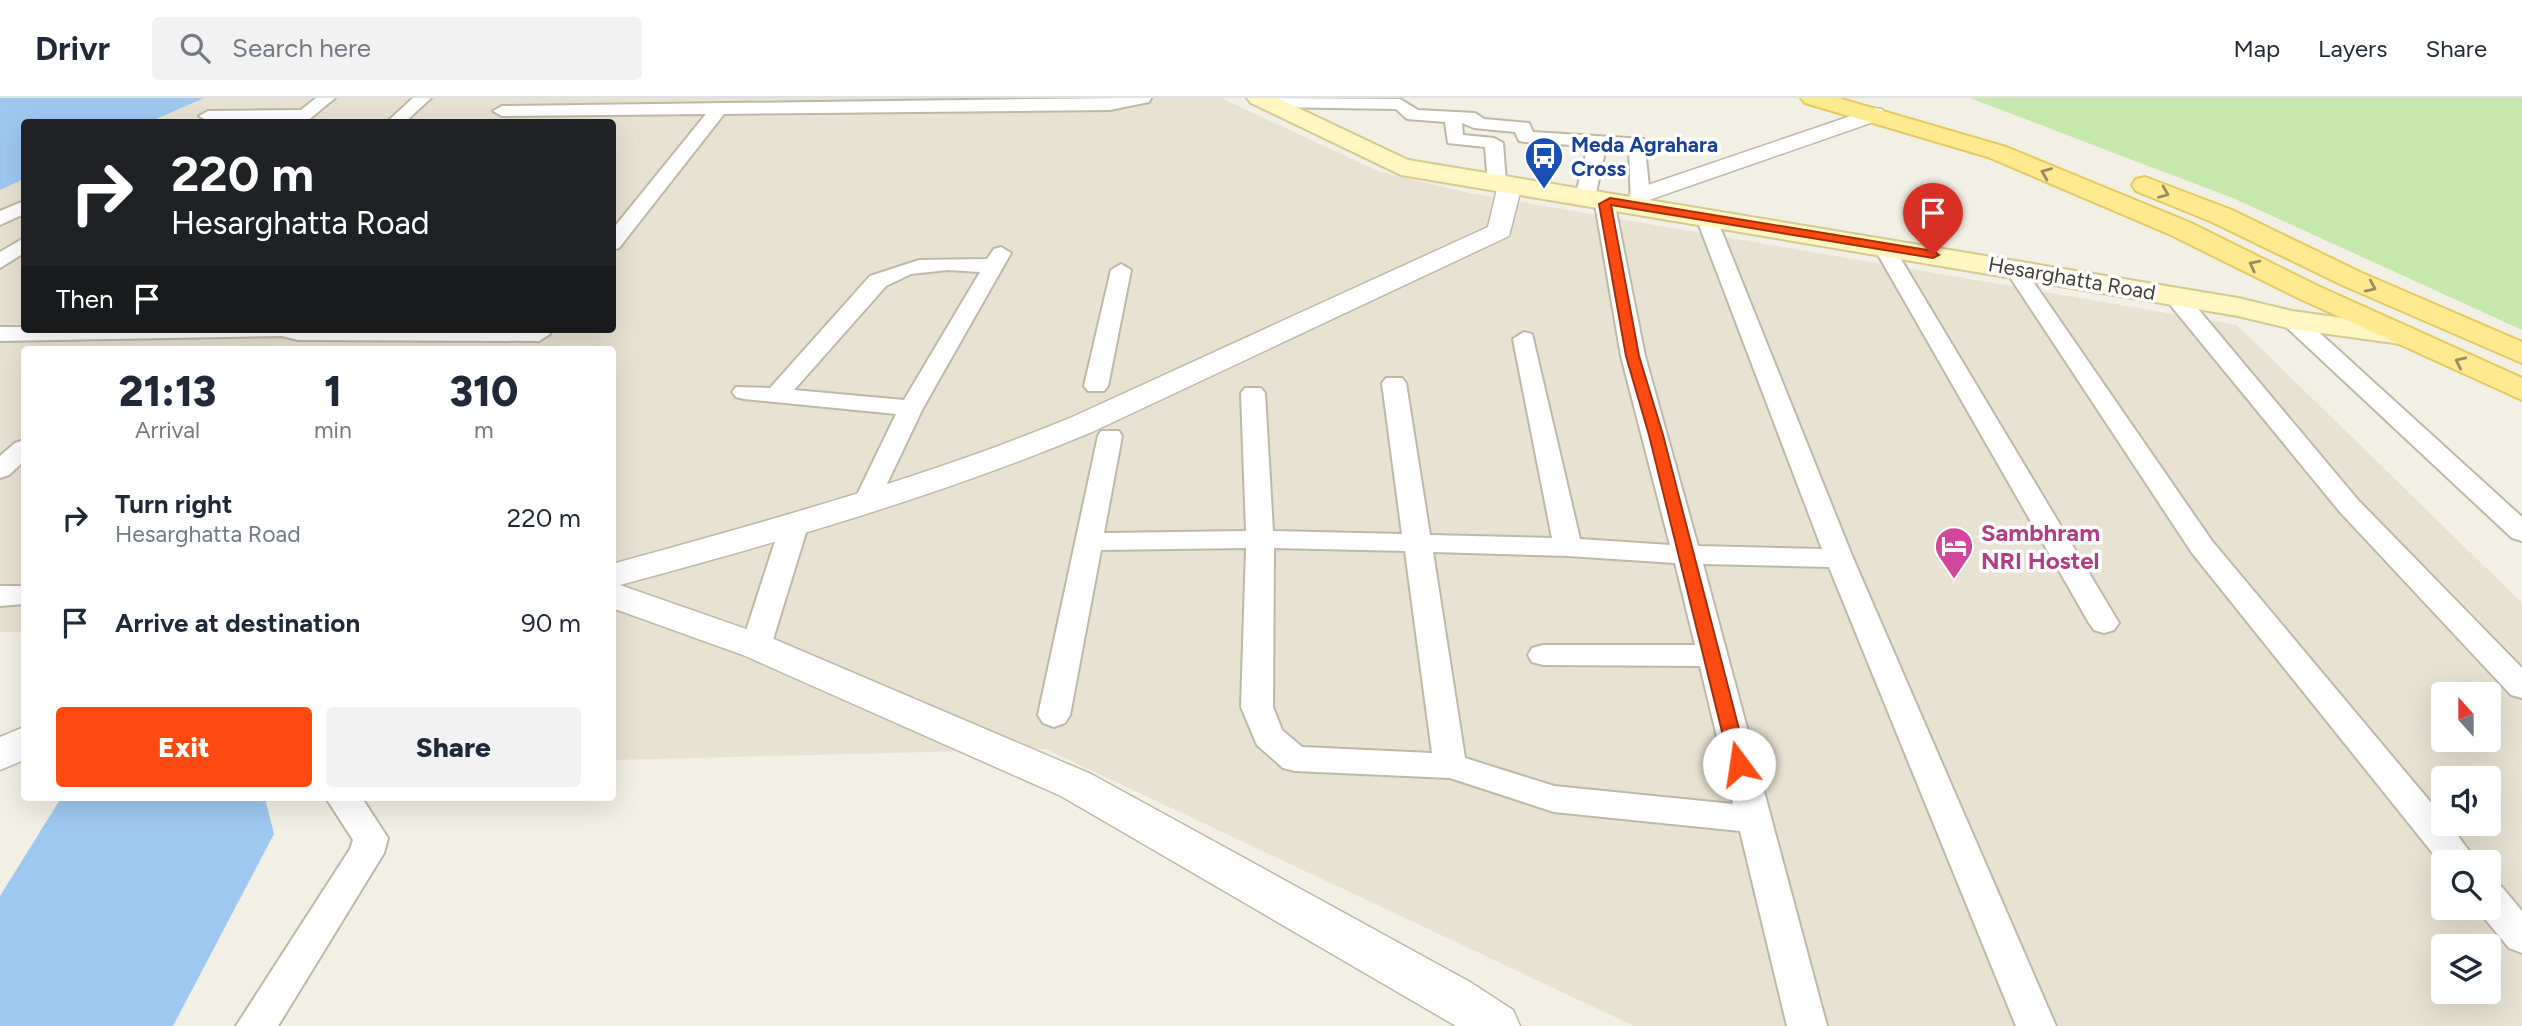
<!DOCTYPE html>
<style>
body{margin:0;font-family:Figtree,sans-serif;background:#f2f2f3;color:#1f2937;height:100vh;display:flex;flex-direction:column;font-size:26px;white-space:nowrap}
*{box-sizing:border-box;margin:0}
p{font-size:23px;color:#747a83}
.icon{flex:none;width:38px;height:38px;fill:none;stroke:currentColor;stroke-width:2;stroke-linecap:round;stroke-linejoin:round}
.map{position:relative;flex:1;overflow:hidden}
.side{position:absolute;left:21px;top:248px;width:595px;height:455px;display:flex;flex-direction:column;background:#fff;border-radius:7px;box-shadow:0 7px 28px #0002}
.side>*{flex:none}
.hud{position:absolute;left:21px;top:21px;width:595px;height:214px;border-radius:7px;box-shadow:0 7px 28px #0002;background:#202124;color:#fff;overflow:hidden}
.needle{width:46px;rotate:339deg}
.buttons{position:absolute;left:2431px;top:584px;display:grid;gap:14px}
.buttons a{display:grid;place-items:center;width:70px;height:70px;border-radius:7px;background:#fff;box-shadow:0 7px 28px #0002;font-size:35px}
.pin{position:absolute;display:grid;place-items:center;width:60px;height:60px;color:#fff;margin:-72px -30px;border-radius:50% 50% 50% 0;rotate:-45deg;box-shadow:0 0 7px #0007}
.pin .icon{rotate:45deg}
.me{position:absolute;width:77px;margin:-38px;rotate:346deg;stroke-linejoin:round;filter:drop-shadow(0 0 5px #0008)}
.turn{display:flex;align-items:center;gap:24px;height:147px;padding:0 35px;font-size:32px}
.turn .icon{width:91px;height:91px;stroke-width:2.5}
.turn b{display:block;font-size:49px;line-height:60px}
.then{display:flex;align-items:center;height:66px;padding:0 35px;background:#0003;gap:14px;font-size:26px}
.eta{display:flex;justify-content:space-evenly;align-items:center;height:119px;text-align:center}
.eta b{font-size:42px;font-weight:800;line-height:49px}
.button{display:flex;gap:14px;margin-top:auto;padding:14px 35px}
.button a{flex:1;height:80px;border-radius:7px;background:#fd4a11;color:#fff;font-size:28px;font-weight:800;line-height:80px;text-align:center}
.button a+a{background:#f2f2f3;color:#1f2937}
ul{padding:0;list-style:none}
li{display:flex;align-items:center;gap:21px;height:105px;padding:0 35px}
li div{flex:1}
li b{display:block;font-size:26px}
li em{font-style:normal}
header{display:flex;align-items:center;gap:42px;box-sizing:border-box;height:98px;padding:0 35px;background:#fff;border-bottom:2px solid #e0e1e3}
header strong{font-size:33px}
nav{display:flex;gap:38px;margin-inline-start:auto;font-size:24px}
.search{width:490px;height:63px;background:#f2f2f3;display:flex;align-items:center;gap:18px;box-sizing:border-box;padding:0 24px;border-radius:7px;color:#747a83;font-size:26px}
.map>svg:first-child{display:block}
.residential{fill:#e7e2d2;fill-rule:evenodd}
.green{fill:#c7e8ac}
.water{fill:#9fc8f1}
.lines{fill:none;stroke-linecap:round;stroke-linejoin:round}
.minor-casing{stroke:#beb8a7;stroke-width:4}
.tertiary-casing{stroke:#beb8a7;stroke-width:3}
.secondary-casing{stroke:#d4c893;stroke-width:4}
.primary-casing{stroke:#e5c960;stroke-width:4}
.minor{fill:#fff;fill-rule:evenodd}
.tertiary{fill:#fff;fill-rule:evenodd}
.secondary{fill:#fff6c2;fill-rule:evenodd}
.primary{fill:#ffea91;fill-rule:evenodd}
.oneway{stroke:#998c5e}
.route{fill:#fd4a11;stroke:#a4300b;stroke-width:2}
.labels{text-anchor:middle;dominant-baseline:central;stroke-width:7;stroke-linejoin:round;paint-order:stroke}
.far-transit-label{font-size:21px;font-weight:bold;fill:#164399;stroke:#fff;text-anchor:start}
.far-street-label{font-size:21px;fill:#454034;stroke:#fff}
.hotel-label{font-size:24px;font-weight:bold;fill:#b23c85;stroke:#fff;text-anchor:start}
</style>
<header>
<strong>Drivr</strong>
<div class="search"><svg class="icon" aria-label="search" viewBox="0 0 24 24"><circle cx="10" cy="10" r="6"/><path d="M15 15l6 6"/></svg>Search here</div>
<nav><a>Map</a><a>Layers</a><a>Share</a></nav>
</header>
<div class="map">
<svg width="2522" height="928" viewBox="0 0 2522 928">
<rect width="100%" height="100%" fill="#f2f0e4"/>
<path class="residential" d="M187,0H1221L1380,74L1469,95L2237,227L2522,505V928H1634L1046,651L613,662L612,252H24V534H0V89L24,77V231H612V24H135ZM2443,597H2488V642H2443ZM2443,681H2488V726H2443ZM2443,765H2488V810H2443ZM2443,849H2488V894H2443Z"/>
<path class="green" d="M1970,0H2522V232L2235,101Z"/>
<path class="water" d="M0,0H204L149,24H24V81L0,92Z
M61,700H265L274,736L173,928H0V798Z"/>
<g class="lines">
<g class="minor-casing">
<path id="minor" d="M316,0H335L306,24L208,23L199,18L208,13L301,12Z
M413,0H431L405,24H387Z
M1119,0H1151L1149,4L1110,12L724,16L619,150L612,152V132L706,16L502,18L493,13L502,8Z
M1269,0L1400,1L1418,12L1475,15L1484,21L1529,25L1533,34L1644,41L1651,108L1641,114L1631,108L1629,50L1606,49L1595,99L1585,105L1575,99L1588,48L1525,44L1519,43L1515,34L1474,30L1462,25L1463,37L1494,40L1503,45L1506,85L1497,91L1488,85L1485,49L1448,45L1445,24L1407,21L1396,11L1263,9L1261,5Z
M1610,97L1620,103L1615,108L1645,258L1698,448L1822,451L1696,119L1706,113L1716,119L1853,460L2056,928H2016L1829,469L1703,466L1827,928H1787L1740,733L1554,714L1450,680L1295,673L1283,670L1257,647L1241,609L1246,450L1101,452L1070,617L1065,625L1054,629L1043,625L1038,617L1098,338L1101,333H1119L1122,338L1104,435L1246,433L1241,295L1245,290H1261L1265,295L1273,433L1402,436L1382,285L1386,280H1402L1406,285L1430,437L1552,440L1513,241L1524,234L1532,236L1580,441L1670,447L1621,258L1595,106ZM1274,450L1405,453L1432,655L1302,649L1282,632L1273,609ZM1433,454L1568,458L1675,465L1695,547H1543L1532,550L1528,557L1532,564L1543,567L1700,568L1733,706L1554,688L1465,660Z
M24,103V116L0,127V113Z
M24,140V155L0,170V154Z
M1883,142L1893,148L2119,525L2114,532L2104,535L2094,532L2089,525L1873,148Z
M1001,149L1011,155L923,310L875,411H857L853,405L896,316L744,301L736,299L732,294L736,289L770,290L870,178L919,162L987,161L994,151ZM948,172L980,174L904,302L794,292L886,188L911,176Z
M2014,164L2021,166L2212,443L2443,719V726H2449L2478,765H2443V768L2192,455L2004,170Z
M1121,166L1131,172L1108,288L1104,293H1088L1084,288L1111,172Z
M2175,192L2183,193L2358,402L2522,570V600L2511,597L2340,414L2167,203L2164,198L2167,193Z
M2292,215L2300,217L2522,419V443L2512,440L2284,227L2281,222L2284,217Z
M0,229L546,231L550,236L539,243L298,242L282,238L0,243Z
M24,342V363L9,377L0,380V358L15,345Z
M794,420L804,422L808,428L771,548L767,555L756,558L745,555L741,548L780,428L784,422Z
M0,488H24V506L0,508Z
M326,700H362L388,740L384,755L278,928H236L350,751L353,742Z
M2488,784L2501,788L2522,813V855L2509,850L2476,810H2488Z"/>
</g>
<g class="tertiary-casing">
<path id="tertiary" d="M1874,10L1882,11L1885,16L1882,21L1649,102H1633L1629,97L1633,92Z
M1510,80L1518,82L1522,87L1509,138L1092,334C939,398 780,444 620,487L769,539L1091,676L1470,884L1513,912L1520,928H1456L1061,698L743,557L612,510V466C767,423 922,381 1070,320L1488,129L1498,87L1502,82Z
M24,629V662L0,672V639Z"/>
</g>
<g class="secondary-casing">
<path id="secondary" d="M1247,0H1277L1408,62L2238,200L2292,213L2401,228L2412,230L2416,237L2412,244L2401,246L2292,231L2238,218L1401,77L1251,5Z"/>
</g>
<g class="primary-casing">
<path id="primary" d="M1801,0H1838L2006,49L2191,125L2318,188L2522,280V302L2298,200L2171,137L1988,59L1805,5Z
M2145,79L2232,112L2362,175L2522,244V265L2342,187L2212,124L2136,93L2132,87L2136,81Z"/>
</g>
<use href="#minor" class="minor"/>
<use href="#tertiary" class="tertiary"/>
<use href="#secondary" class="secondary"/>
<use href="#primary" class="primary"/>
</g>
<defs><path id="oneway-chevron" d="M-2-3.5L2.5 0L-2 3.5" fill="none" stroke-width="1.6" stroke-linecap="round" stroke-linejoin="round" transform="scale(1.75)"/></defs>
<g class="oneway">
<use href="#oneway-chevron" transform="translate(2046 75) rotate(-158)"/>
<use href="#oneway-chevron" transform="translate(2164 95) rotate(22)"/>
<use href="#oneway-chevron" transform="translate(2254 167) rotate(-153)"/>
<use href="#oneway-chevron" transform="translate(2371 189) rotate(24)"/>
<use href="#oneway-chevron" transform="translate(2460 264) rotate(-155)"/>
</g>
<path class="route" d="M1610,100L1933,153L1939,157L1933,160L1611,107L1639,258L1663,337L1748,666L1739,673L1730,666L1649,337L1626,258L1599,106Z"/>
<defs>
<g id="bus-pin" transform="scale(2.0125)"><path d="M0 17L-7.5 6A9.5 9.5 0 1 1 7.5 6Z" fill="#1a4fb4" stroke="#fff"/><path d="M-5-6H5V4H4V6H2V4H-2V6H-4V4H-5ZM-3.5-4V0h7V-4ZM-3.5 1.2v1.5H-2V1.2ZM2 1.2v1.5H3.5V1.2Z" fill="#fff"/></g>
<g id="hotel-pin" transform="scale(2.0125)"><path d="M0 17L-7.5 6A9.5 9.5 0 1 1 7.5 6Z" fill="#d1479c" stroke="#fff"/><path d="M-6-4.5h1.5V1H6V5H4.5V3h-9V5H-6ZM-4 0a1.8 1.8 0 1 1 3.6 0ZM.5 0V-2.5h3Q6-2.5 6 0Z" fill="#fff"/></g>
</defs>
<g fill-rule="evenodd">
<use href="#bus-pin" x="1544" y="58"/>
<use href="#hotel-pin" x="1954" y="448"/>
</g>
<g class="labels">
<g class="far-transit-label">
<text x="1571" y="46">Meda Agrahara<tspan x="1571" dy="24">Cross</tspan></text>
</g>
<g class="far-street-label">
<text transform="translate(2072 180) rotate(10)">Hesarghatta Road</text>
</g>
<g class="hotel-label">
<text x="1981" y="434">Sambhram<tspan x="1981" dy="28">NRI Hostel</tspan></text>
</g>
</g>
</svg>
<div class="buttons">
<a><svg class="needle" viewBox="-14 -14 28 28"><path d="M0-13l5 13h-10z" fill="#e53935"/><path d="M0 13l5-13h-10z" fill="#747a83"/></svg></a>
<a><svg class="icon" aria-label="sound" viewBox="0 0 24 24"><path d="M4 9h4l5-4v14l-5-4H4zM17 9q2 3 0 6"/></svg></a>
<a><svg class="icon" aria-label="search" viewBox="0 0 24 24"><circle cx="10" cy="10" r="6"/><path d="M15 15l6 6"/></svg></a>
<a><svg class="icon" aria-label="layers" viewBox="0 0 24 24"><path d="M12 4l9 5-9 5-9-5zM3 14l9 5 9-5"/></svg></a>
</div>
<div class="pin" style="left:1933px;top:157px;background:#d93025"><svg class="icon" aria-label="arrive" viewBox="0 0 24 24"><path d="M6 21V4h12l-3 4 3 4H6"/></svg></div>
<svg class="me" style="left:1739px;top:666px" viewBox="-20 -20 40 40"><circle r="19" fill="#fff"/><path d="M0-13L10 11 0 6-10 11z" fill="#fd4a11"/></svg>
<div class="hud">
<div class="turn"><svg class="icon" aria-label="right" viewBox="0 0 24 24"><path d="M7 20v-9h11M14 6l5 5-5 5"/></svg><div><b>220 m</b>Hesarghatta Road</div></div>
<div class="then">Then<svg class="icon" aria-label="arrive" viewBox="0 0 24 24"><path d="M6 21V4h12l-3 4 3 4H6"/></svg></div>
</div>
<section class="side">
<div class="eta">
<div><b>21:13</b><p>Arrival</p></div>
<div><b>1</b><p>min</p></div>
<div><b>310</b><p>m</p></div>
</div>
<ul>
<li><svg class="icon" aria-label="right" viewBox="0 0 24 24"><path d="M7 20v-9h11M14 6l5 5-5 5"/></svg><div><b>Turn right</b><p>Hesarghatta Road</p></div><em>220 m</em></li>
<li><svg class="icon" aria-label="arrive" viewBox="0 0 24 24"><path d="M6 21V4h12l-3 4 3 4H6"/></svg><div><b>Arrive at destination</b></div><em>90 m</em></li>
</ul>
<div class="button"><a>Exit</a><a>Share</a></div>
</section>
</div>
